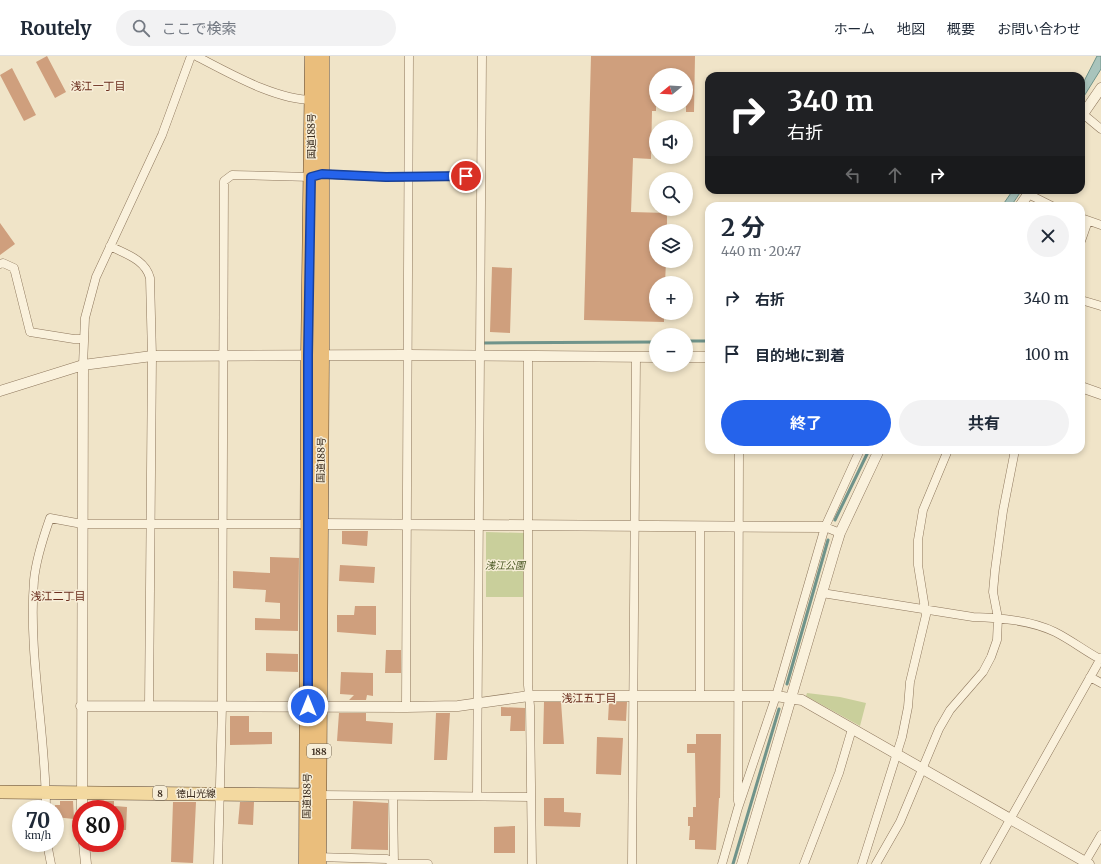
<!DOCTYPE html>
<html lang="ja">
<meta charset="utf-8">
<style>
body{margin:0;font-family:Merriweather,"Noto Sans JP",serif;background:#f2f2f3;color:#1f2937;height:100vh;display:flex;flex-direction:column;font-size:15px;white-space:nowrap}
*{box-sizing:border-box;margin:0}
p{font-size:13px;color:#747a83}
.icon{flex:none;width:22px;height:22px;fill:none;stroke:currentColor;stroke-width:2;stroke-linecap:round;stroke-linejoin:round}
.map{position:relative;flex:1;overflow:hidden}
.sheet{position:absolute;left:705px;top:146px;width:380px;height:252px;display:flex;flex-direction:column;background:#fff;border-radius:12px;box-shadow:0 2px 6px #0003}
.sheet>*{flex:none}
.guide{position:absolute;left:705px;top:16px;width:380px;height:122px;border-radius:12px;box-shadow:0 2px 6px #0003;background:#202124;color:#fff;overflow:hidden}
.needle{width:26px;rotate:252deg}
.buttons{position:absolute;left:649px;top:12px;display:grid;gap:8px}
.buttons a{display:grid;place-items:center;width:44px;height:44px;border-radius:50%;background:#fff;box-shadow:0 2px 6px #0003;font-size:20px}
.speed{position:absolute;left:12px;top:744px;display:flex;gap:8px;font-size:20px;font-weight:700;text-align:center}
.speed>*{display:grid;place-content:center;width:52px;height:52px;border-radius:50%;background:#fff;box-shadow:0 2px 6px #0003;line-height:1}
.speed small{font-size:10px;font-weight:400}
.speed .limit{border:6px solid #d22;background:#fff;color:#111}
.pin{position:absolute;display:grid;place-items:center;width:34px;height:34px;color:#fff;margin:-17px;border:2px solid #fff;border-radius:50%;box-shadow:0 1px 4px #0007}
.me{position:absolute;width:44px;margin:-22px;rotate:0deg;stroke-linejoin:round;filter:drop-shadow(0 0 3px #0008)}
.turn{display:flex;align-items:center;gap:14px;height:84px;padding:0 16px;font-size:18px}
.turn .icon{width:52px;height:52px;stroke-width:2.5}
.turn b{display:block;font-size:28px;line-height:34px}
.lanes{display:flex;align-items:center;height:38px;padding:0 16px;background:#0003;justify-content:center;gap:20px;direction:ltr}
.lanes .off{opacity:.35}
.round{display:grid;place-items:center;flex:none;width:42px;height:42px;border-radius:21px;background:#f2f2f3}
.headline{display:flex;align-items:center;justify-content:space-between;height:68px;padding:0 16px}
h1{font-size:24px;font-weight:700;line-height:30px}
.primary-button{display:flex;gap:8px;margin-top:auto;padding:8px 16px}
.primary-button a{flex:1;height:46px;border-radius:24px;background:#2563eb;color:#fff;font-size:16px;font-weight:700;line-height:46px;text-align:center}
.primary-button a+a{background:#f2f2f3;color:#1f2937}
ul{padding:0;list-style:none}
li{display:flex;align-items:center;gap:12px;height:56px;padding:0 16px}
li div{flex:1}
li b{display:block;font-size:15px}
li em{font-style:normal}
header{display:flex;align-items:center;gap:24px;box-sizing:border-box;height:56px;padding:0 20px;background:#fff;border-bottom:1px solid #e0e1e3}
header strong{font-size:19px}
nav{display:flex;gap:22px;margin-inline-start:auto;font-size:14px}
.search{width:280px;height:36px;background:#f2f2f3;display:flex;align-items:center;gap:10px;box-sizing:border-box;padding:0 14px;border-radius:22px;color:#747a83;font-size:15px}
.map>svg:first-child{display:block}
.green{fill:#c9cf9b}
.water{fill:#a9c4bc;stroke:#6f938a}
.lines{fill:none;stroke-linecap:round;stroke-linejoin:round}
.stream{stroke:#6f938a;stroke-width:3}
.building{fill:#cf9f7d}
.minor-casing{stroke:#8d765c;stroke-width:9}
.tertiary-casing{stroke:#8d765c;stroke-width:11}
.primary-casing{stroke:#5b4430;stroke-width:14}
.trunk-casing{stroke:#5b4430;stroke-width:15}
.minor{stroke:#faf1dc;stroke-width:8}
.tertiary{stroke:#faf1dc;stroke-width:10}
.primary{stroke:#f3d9a0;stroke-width:13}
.trunk{stroke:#eabe7c;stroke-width:14}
.route-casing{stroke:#184099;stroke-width:10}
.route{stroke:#2563eb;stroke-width:7}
.labels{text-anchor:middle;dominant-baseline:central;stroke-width:3;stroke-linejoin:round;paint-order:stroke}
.shield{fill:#f7eed8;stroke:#756857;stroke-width:1}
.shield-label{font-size:9px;font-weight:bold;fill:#3d2e20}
.street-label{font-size:10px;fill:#3d2e20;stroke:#f7eed8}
.park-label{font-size:10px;font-style:italic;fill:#4d5a26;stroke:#f7eed8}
.neighbourhood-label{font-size:11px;fill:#6b2e1e;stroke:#f7eed8}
</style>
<header>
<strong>Routely</strong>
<div class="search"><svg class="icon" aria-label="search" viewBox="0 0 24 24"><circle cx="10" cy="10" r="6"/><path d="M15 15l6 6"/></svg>ここで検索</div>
<nav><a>ホーム</a><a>地図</a><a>概要</a><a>お問い合わせ</a></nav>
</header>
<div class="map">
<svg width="1101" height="808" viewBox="0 0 1101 808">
<rect width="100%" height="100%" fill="#f0e4c8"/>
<path class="green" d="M486,476L524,477L523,541H486Z
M807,637L840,641L866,647L860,670L806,640Z"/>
<path class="water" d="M1097,0H1101V13L1081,45V31Z
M1013,134H1022L1011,150H1002Z"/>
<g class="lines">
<path class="stream" d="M686,285H709
M484,287L656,286
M835,464L869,394
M787,628L828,484
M733,808L779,653"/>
</g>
<path class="building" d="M47,0L66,36L55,42L36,6Z
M591,0H695L694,56H686V19H656V55H652L651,103L633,102L631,156L667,157V175H656V205H666L665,227H656V257H664V266L584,264Z
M12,12L36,59L24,65L0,19Z
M0,167L15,188L0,199Z
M492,211L512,212L510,277L490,276Z
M342,475H368L367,490L342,488Z
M270,501L299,502L298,575L255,574V562L280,563V547L265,546L266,534L233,532V515L270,517Z
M340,509L375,511L374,527L339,525Z
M355,550H376V579L337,576V559H354Z
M386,594H401V617H385Z
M266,597L298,598V616L266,615Z
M341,616L373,617V640L367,639L366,644H349L354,639L340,638Z
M544,646H561L564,688H543Z
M609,646H627L626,665L608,664Z
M501,651L525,652V675H510L511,660H501Z
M339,657H366V665L393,667L392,688L337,685Z
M436,657H450L447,704H434Z
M230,660H249V676H272V688L230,689Z
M696,678H721L720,742H719L716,794L695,793V784H689L690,770H688V761H693V751H696L695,697H687V688H696Z
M597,681L623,682L621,719L596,718Z
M544,742H564V756L581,757L580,771L544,770Z
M60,745H73L74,763L55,761V749H60Z
M93,745H114V753H93Z
M353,745L388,747V794L351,793Z
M173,746H196L193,807L171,806Z
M240,746H254L253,769L238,768Z
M115,750L127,751L126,774H115Z
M515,770V797H494V771Z"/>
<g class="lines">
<g class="minor-casing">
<path id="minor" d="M196,0C229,17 277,45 315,44
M1083,58L1101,73
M1028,138L1052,150
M1081,162L1101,169
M1081,185L1088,165
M110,190C125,198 145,203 150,222L152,300L149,650
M0,208L3,207L14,212L30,276L74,283H84
M1081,244L1101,250
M528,300V629L530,650L532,808
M83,309L85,262L96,221L162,79L191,0
M825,471L840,477
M822,537L973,561C1000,562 1030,564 1055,576C1071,584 1085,595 1100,603
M34,539H83
M1090,621L1101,627
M700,640V470
M406,651L409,0
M320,739L530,741
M393,740L394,808
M477,740L482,0
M738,745L739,394
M46,753C46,677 28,600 34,524C36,503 43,482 50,462L82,468H311
M47,787L51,808
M316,801L387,803L394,808H428
M218,808L222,650L224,125L232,119L311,121L322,118L386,121L481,120
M632,808L636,301
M722,808L738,752L776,640L825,471L860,394
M804,808L839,717L852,673
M862,808L902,681L908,651L910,626L926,559L918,509V484L923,454L948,394
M876,808L900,766L939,673L950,654L983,616L991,601L997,584L998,562L993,536L995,514L1003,455L1015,394
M985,808L1101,602
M1084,808L1101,779"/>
</g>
<g class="tertiary-casing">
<path id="tertiary" d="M1081,61L1101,32
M1020,150L1031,134
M686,301H709
M1081,331L1101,338
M0,335L83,309L152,300L408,299L656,301
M320,468L825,471
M81,650L406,651L458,650L529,640H776L802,644L1089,808
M82,753L83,309
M84,787L86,808
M742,808L835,493L840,477L879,394"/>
</g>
<g class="primary-casing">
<path id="primary" d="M0,736L316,739"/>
</g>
<g class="trunk-casing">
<path id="trunk" d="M306,808L308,299L312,0
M319,808L322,299V0"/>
</g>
<use href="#minor" class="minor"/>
<use href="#tertiary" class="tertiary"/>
<use href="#primary" class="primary"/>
<use href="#trunk" class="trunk"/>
</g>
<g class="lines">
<g class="route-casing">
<path id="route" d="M308,650V299L311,121L322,118L386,121L466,120"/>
</g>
<use href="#route" class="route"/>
</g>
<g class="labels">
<g class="shield">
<rect x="307" y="688" width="24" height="14" rx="3"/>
<rect x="153" y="730" width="14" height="14" rx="3"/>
</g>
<g class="shield-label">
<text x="319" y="695">188</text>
<text x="160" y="737">8</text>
</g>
<g class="street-label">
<text transform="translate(311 80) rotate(-90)">国道188号</text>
<text transform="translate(321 404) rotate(-89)">国道188号</text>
<text x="196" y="737">徳山光線</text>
<text transform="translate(307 740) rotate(-89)">国道188号</text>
</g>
<g class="park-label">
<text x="505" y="509">浅江公園</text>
</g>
<g class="neighbourhood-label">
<text x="98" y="30">浅江一丁目</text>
<text x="58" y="540">浅江二丁目</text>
<text x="589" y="642">浅江五丁目</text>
</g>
</g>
</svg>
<div class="buttons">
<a><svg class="needle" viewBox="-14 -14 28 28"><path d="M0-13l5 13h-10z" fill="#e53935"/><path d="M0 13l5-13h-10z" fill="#747a83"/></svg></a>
<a><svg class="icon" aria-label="sound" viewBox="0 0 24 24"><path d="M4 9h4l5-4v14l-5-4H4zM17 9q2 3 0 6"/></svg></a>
<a><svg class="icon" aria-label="search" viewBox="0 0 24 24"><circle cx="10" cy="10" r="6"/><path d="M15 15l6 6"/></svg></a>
<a><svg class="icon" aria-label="layers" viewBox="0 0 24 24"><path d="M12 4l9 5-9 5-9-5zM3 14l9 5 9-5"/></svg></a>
<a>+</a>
<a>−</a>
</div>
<div class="speed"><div>70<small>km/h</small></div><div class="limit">80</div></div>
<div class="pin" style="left:466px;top:120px;background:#d93025"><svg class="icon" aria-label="arrive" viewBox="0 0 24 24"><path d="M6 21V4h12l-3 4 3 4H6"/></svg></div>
<svg class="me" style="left:308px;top:650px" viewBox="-20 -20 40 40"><circle r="17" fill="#2563eb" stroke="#fff" stroke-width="3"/><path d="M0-11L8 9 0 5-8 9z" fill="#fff"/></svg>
<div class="guide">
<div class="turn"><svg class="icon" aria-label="right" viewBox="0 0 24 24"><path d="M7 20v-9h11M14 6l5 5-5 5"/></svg><div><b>340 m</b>右折</div></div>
<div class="lanes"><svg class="icon off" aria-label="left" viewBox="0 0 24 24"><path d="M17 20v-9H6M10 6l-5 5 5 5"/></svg><svg class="icon off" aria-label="ahead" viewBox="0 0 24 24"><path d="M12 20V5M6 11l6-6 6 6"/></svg><svg class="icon" aria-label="right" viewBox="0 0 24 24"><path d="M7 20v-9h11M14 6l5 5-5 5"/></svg></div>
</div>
<section class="sheet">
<div class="headline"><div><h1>2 分</h1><p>440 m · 20:47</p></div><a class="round"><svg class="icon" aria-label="close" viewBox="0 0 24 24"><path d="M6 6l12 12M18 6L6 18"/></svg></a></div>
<ul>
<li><svg class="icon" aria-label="right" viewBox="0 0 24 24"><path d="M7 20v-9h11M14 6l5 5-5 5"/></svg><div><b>右折</b></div><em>340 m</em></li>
<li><svg class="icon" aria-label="arrive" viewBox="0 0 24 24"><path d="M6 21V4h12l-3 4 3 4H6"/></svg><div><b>目的地に到着</b></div><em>100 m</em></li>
</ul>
<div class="primary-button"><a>終了</a><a>共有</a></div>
</section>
</div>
